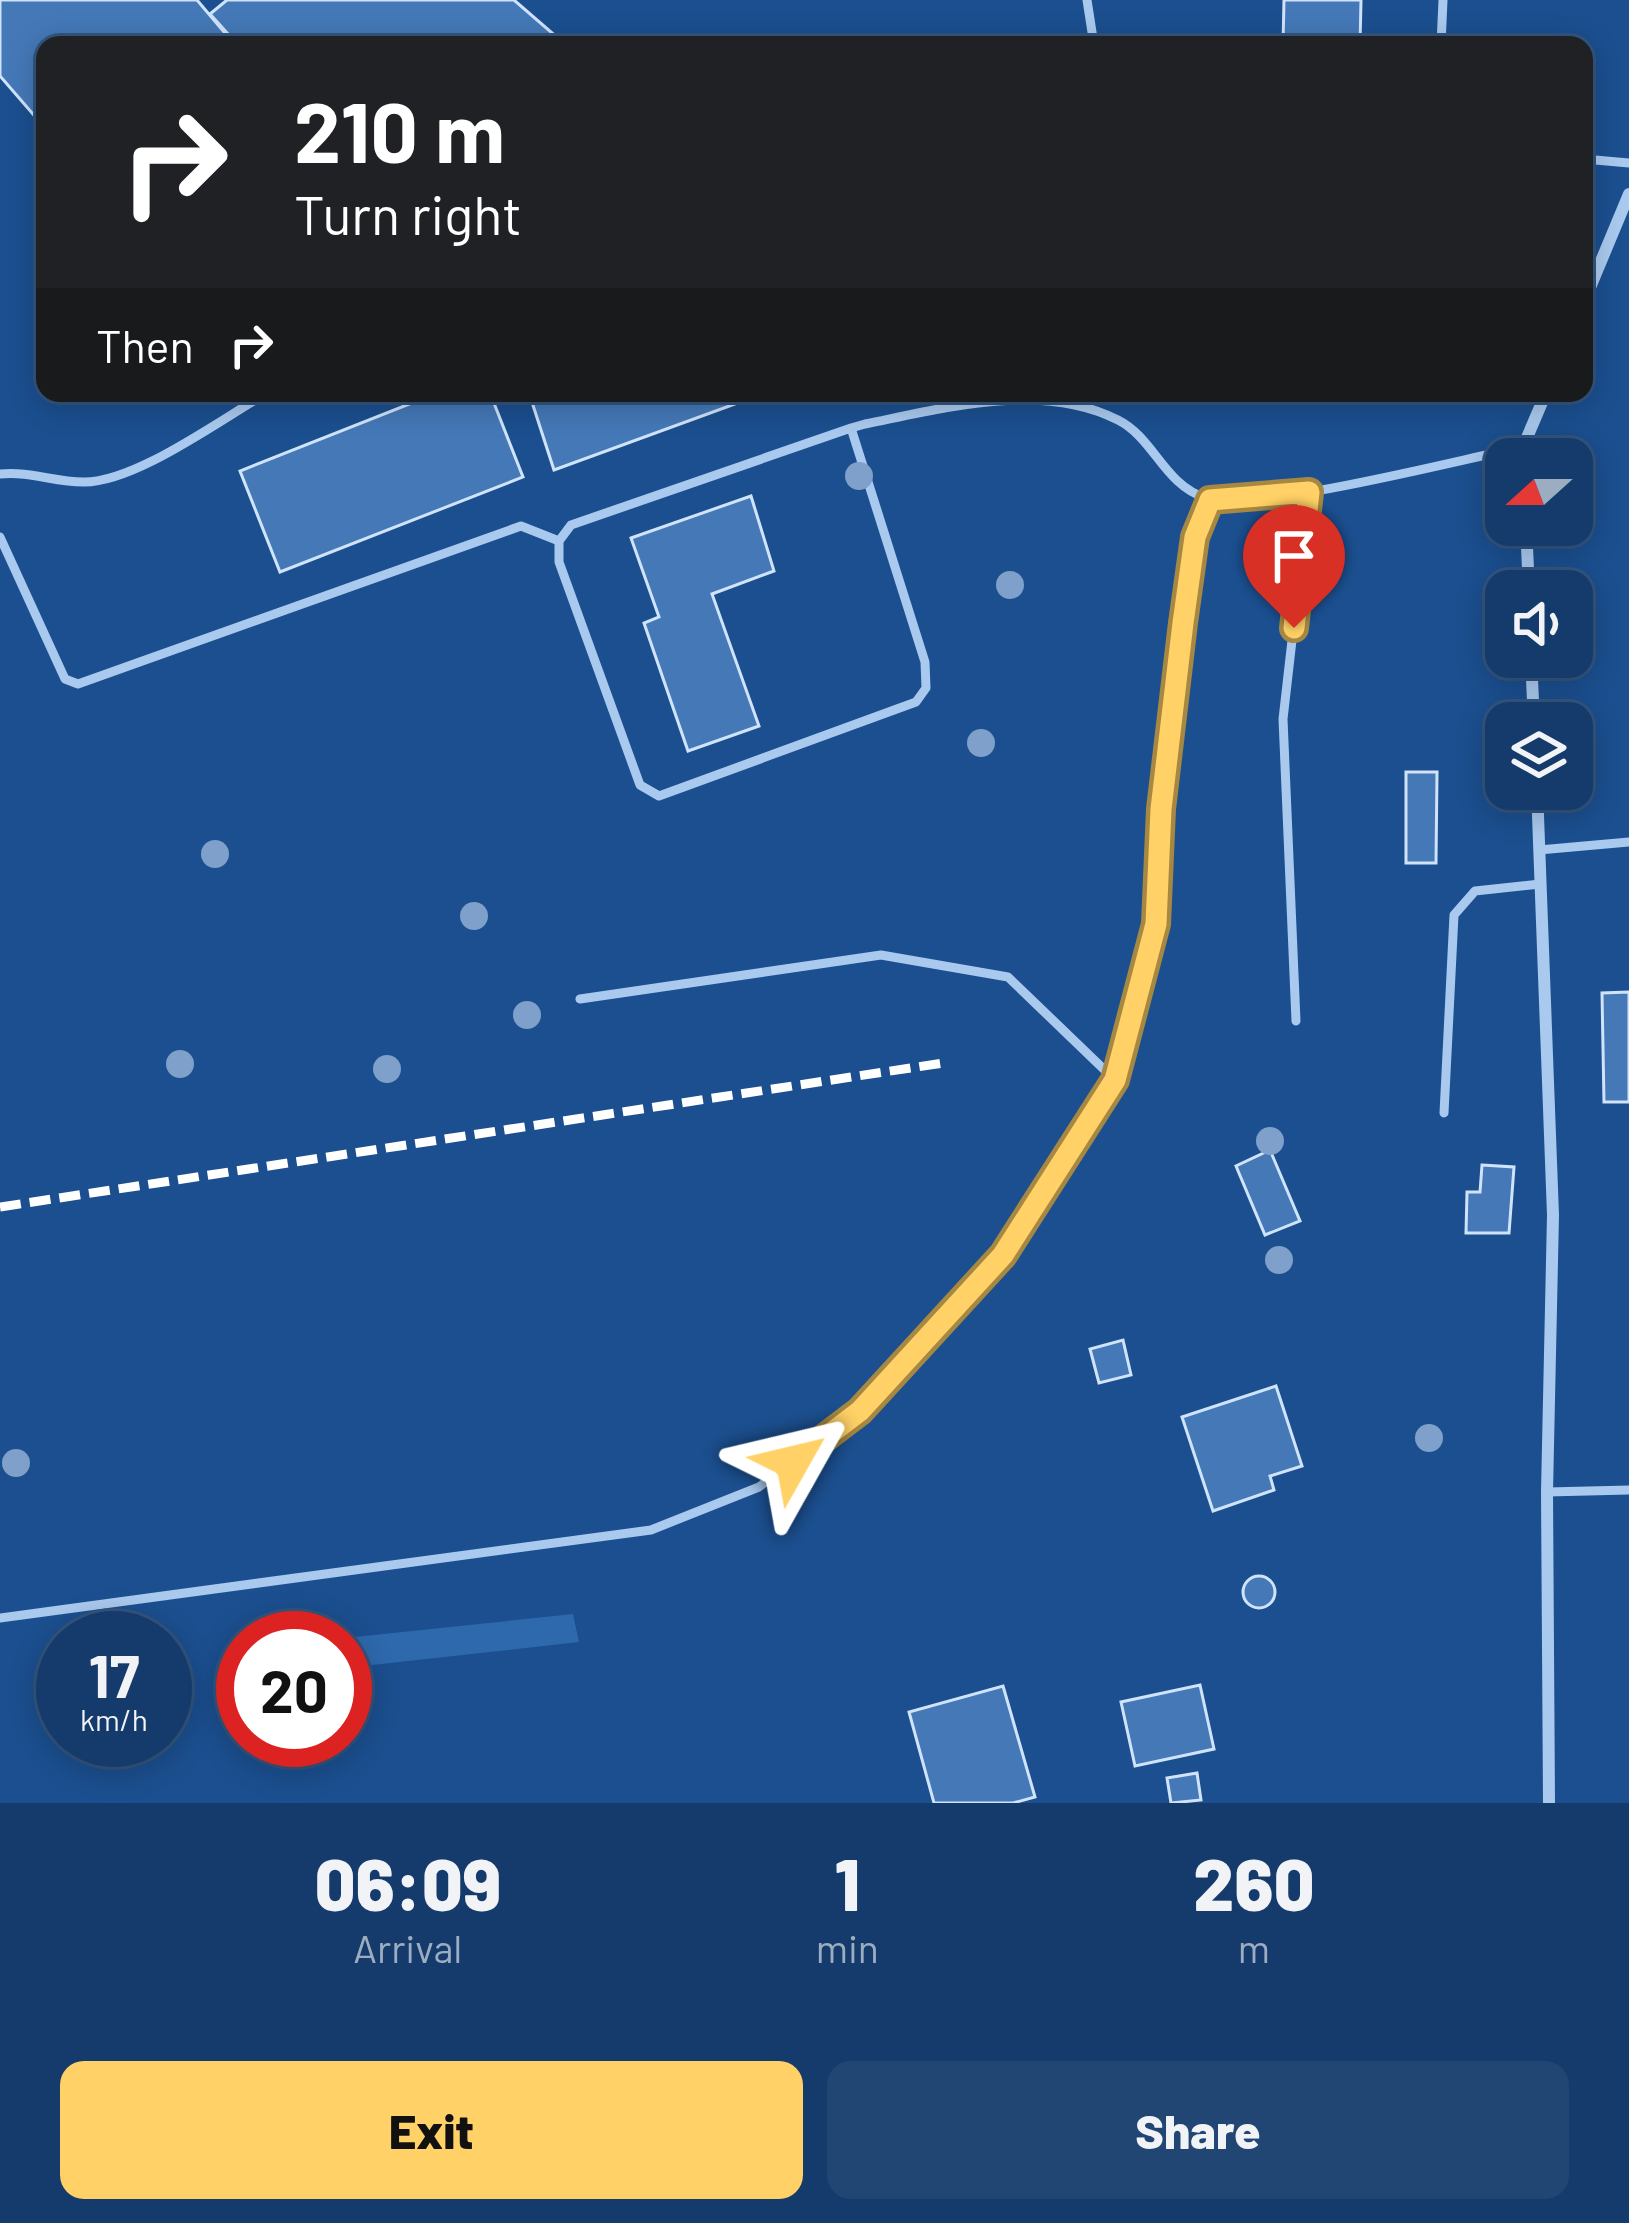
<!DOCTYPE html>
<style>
body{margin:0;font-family:Barlow,sans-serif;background:#214673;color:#f1f3f6;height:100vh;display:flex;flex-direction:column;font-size:45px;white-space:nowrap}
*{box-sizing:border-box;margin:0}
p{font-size:39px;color:#9dadc1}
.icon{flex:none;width:66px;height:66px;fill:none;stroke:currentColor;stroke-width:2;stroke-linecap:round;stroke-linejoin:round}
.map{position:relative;height:1803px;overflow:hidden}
.drawer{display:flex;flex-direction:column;background:#143b6b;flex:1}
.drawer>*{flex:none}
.guide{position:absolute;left:36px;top:36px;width:1557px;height:366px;border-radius:24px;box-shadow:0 6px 30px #0003,0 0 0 3px #33557e;background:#202124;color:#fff;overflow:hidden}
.needle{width:78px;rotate:249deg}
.controls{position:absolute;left:1485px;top:438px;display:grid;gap:24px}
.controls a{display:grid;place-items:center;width:108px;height:108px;border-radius:24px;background:#143b6b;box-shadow:0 6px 30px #0003,0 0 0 3px #33557e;font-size:60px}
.speed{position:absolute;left:36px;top:1611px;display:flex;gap:24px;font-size:60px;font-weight:700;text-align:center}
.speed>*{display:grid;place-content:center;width:156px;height:156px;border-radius:50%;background:#143b6b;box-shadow:0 6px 30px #0003,0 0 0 3px #33557e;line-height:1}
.speed small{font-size:30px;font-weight:400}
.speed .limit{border:18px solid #d22;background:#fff;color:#111}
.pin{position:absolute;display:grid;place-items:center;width:102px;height:102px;color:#fff;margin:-123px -51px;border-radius:50% 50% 50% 0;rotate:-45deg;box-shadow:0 0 12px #0007}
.pin .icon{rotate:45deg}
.me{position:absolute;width:132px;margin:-66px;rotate:53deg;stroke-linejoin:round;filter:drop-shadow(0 0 9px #0008)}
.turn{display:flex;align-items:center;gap:42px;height:252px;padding:0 60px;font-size:54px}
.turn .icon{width:156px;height:156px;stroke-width:2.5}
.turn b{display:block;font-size:84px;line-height:102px}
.then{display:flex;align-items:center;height:114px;padding:0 60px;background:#0003;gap:24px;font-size:45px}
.eta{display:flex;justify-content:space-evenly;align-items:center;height:204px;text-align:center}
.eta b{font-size:72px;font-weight:800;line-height:84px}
.primary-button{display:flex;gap:24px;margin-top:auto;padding:24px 60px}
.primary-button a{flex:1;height:138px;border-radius:24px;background:#ffd166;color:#111;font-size:48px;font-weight:800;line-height:138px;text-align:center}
.primary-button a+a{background:#214673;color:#f1f3f6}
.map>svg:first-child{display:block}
.green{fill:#2e69ad}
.building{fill:#4478b7;stroke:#cfe3fa;stroke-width:3}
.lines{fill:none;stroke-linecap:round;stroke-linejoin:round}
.lane{stroke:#a9c9ee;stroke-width:9}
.street{stroke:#a9c9ee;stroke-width:12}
.rail{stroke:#fff;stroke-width:9;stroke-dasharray:21 9;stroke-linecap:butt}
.tree{fill:#7ea0ca}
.route-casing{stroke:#a68842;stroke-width:30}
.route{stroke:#ffd166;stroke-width:21}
</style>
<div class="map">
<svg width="1629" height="1803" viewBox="0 0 1629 1803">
<rect width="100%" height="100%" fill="#1b4f8f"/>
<path class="green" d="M573,1614L579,1642L345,1668V1638Z"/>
<path class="building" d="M0,0H197L235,45H45V128L0,76Z
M227,0H514L566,45H238L210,14Z
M1284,0H1361L1360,45H1283Z
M437,393H490L523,477L280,572L240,471Z
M529,393H765L554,470Z
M751,496L774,571L712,594L759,726L688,751L644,623L659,617L631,538Z
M1406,772H1437L1436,863H1406Z
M1629,992V1102H1604L1602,993Z
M1270,1150L1300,1221L1265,1235L1236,1166Z
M1482,1165L1514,1167L1509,1233H1466L1467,1192H1480Z
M1123,1340L1131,1375L1099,1383L1090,1349Z
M1276,1386L1302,1466L1270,1476L1274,1490L1213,1511L1182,1417Z
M1243 1592a16 16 0 1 1 32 0a16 16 0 1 1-32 0Z
M1200,1685L1214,1749L1135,1766L1121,1702Z
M1003,1686L1035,1797L1013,1803H934L909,1712Z
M1197,1773L1201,1800L1171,1803L1167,1778Z"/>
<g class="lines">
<path class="lane" d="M1087,0L1094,45
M1441,45L1443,0
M1584,159L1629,163
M851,428L925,662L926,688L916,702L659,796L640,785L559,562V541L571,525L851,428L865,424C944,408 1042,381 1118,420C1154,438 1164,485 1206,498C1256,513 1461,459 1523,447
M0,474C30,471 54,482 83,482C135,483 221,419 267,393
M0,537L65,679L78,684L521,526L559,541
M1539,850L1629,842
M580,999L881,955L1008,977L1115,1080
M1296,1021L1283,719L1309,492
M1444,1113L1454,915L1475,891L1540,884
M1547,1492L1629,1490
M0,1618L651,1530L759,1487L860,1411L1002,1254L1115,1080L1157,924L1161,809L1183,623L1195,537L1211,500"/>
<path class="street" d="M1584,302L1629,194
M1524,459L1523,447L1546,393
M1526,525L1529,591
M1531,657L1534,723
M1537,789L1553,1215L1547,1492L1549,1803"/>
<path class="rail" d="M0,1207L943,1063"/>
</g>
<g class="tree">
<circle cx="859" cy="476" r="14"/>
<circle cx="1010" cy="585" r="14"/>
<circle cx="981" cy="743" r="14"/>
<circle cx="215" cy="854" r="14"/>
<circle cx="474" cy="916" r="14"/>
<circle cx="527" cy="1015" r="14"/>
<circle cx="180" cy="1064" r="14"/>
<circle cx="387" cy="1069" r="14"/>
<circle cx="1270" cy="1141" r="14"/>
<circle cx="1279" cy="1260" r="14"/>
<circle cx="1429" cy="1438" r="14"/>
<circle cx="16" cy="1463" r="14"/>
</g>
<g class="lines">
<g class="route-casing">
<path id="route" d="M793,1462L860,1411L1003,1255L1115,1080L1156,924L1161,809L1183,623L1195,537L1210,500L1309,492L1294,628"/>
</g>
<use href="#route" class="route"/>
</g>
</svg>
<div class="controls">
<a><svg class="needle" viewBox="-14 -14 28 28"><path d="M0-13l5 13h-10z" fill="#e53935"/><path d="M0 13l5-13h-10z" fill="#9dadc1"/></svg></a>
<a><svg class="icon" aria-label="sound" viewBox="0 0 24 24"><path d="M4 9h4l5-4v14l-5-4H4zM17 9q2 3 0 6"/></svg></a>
<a><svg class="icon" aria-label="layers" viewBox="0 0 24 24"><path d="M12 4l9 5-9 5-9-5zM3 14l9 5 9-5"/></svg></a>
</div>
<div class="speed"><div>17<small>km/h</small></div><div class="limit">20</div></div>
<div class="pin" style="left:1294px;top:628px;background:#d93025"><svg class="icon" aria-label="arrive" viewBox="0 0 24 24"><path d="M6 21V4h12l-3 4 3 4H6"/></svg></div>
<svg class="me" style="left:793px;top:1462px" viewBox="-20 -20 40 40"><path d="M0-17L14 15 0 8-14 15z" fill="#ffd166" stroke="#fff" stroke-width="4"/></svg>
<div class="guide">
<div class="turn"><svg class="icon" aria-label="right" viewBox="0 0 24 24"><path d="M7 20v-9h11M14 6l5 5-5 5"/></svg><div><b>210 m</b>Turn right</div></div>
<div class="then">Then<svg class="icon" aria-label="right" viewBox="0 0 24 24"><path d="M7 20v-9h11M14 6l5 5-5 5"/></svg></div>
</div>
</div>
<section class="drawer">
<div class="eta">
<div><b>06:09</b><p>Arrival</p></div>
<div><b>1</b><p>min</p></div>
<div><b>260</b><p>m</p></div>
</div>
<div class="primary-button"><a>Exit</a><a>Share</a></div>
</section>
